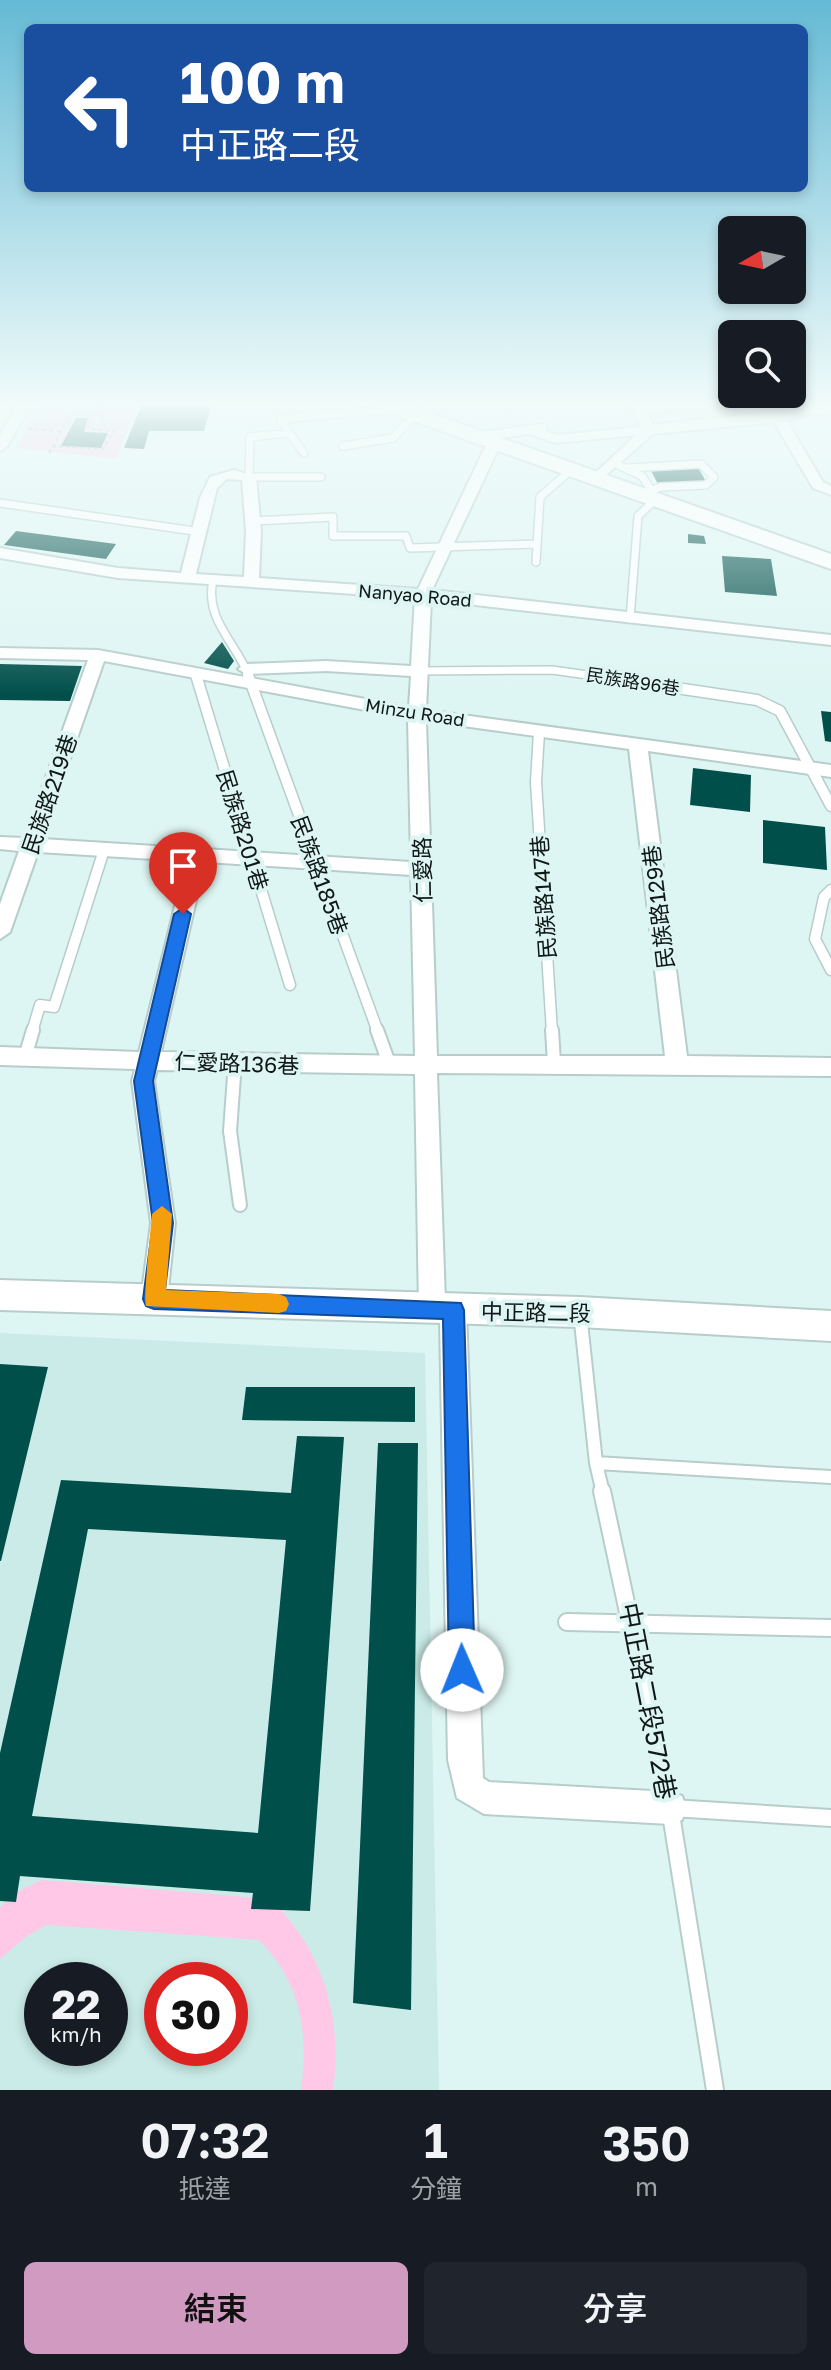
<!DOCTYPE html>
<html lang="zh-TW">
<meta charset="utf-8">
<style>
body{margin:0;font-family:"Golos Text","Noto Sans TC",sans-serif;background:#20242c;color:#f1f3f6;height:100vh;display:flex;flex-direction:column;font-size:30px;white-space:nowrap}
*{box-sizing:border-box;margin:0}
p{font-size:26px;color:#9ea1a6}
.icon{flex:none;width:44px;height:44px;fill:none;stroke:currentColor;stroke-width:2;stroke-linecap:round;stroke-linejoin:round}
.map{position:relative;height:2090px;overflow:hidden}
.panel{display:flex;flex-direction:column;background:#171b24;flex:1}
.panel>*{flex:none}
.guide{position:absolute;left:24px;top:24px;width:784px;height:168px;border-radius:12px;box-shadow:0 4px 12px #0003;background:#1a4fa0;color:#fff;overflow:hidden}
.needle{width:52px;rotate:261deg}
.buttons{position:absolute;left:718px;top:216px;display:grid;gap:16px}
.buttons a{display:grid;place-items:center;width:88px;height:88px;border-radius:12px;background:#171b24;box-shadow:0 4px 12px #0003;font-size:40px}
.speed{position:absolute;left:24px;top:1962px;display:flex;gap:16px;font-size:40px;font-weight:700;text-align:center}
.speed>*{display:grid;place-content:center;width:104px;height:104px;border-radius:50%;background:#171b24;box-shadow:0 4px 12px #0003;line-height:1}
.speed small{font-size:20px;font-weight:400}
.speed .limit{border:12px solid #d22;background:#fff;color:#111}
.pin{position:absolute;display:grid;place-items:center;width:68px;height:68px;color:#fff;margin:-82px -34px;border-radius:50% 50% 50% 0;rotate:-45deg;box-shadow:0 0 8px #0007}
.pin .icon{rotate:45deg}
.me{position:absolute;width:88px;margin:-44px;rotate:359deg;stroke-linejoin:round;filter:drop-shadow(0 0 6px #0008)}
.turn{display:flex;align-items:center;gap:28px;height:168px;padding:0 24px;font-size:36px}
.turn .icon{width:104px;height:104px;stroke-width:2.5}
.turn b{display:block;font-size:56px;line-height:68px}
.eta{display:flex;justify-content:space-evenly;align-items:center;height:136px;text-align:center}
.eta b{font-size:48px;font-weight:600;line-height:56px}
.primary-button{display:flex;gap:16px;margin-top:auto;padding:16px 24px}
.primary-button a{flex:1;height:92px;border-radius:12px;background:#d19ac1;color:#111;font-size:32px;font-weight:600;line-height:92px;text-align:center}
.primary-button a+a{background:#20242c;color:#f1f3f6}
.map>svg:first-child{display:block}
.built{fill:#caebe7;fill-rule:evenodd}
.green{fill:#ffc8e7}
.building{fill:#004f4a;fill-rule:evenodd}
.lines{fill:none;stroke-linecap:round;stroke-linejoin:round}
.service-far3-casing{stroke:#b7cdcb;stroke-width:10}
.service-far2-casing{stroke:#b7cdcb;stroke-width:13}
.service-far1-casing{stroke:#b7cdcb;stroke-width:16}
.service-casing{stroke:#b7cdcb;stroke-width:20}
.minor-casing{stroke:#b7cdcb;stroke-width:4}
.tertiary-casing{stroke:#b7cdcb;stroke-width:4}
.primary-casing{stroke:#b7cdcb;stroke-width:4}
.path{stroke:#9badab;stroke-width:2;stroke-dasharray:4 3;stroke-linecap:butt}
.service-far3{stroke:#fff;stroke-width:7}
.service-far2{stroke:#fff;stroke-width:10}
.service-far1{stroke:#fff;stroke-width:12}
.service{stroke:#fff;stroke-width:16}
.minor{fill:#fff;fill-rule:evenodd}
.tertiary{fill:#fff;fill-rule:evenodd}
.primary{fill:#fff;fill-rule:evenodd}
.route{fill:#1a73e8;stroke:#114b97;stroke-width:2}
.slow{fill:#f59e0b}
.labels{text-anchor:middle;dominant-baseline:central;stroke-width:8;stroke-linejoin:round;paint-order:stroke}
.far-street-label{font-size:18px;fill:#101817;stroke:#def6f3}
.street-label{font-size:22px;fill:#101817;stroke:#def6f3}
.near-street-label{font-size:26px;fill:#101817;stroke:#def6f3}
</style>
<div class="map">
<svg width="831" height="2090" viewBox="0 0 831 2090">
<rect width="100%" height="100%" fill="#def6f3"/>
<path class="built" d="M0,1333L425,1353L439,2090H0ZM42,1980H110V2048H42ZM162,1980H230V2048H162Z"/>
<path class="green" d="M41,403H138L116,459L17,448Z
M42,1880L270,1899C323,1949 343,2018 333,2090H301C309,2033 301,1982 259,1940L47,1925L27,1936L0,1959V1907L19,1891Z"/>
<path class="building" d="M142,403H208L210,409L204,431H149L144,449L124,448Z
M76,418H88L84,432L108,433L101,448L61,446Z
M697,466L707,483L659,486L650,469Z
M16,531L62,537L116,544L106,559L4,545Z
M688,534L704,536L706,544L688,543Z
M722,556L771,559L777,596L725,592Z
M222,642L234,661L228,669L204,663Z
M0,664L82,666L70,701L0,700Z
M821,711L831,712V742L825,741Z
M693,768L751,775L750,812L690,805Z
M763,820L825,827L827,870L763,863Z
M0,1364L48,1367L1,1561H0Z
M246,1387H415V1422L242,1420Z
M297,1436L344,1437L310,1911L251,1909L253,1893L20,1876L16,1902L0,1901V1753L61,1480L291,1493ZM88,1529L286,1540L258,1833L32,1816Z
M378,1443H418L411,2010L353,2003Z"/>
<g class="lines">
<g class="service-far3-casing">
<path id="service-far3" d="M289,433L281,419L397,409
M343,446L393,438L414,415
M304,453L289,433L250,437L249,477H321
M616,464L642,476L651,490
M628,468L701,464L714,477L706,485L660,487L640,496
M0,503L201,532
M253,521L333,517V536H406L410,548L536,544
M536,562L540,497L570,471
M213,580C204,620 237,643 249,677
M630,619L638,516L654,501
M418,671L552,670L602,677
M196,674L197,677"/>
</g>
<g class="service-far2-casing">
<path id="service-far2" d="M196,675L290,985
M248,675L378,1032
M589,675L757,700L780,711L831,806
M539,732L536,782L552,1032
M831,890L824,897L815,939L831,970
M32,1032L40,1005L54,1007L104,850"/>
</g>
<g class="service-far1-casing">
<path id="service-far1" d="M377,1030L390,1066
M552,1030L554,1063
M25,1057L33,1030
M235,1062L230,1131L240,1205
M580,1313L596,1463L603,1493
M596,1463L831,1477"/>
</g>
<g class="service-casing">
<path id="service" d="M602,1491L670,1808L715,2090
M567,1622L831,1628
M672,1808L831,1818"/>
</g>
<g class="minor-casing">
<path id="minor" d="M18,403H31L7,447L0,451V435Z
M630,403H728L722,407L647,412L653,425L831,405V413L798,415L787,421L823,482L831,486V495L813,488L774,422L653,434L597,483L590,479L592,476L636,435L556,443L529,434L475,441L468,437L475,433L541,424L546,425V431L557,435L641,427Z
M493,441L500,445L432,590L831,635V645L431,600L426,710L831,765V777L648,751L687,1056L831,1058V1076L437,1073L445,1301L453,1298L462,1302L466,1310L483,1778L489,1782L670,1792L682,1796L686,1808L682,1820L670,1824L484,1814L457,1798L448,1760L440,1319L432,1322L423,1318L419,1310L415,1074L157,1070L154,1081L175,1223L167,1299L163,1307L154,1311L145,1307L141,1299L151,1223L132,1081L135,1069L0,1065V1047L139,1052L186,861L38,852L10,932L0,939V904L19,851L0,849V837L24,838L88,660L0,658V648L98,650L409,707L411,676L326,671L246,674L238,669L246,664L326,661L411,666L415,598L118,578L0,558V548L118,568L181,573L200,498L210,477L234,470L256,477L261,531L259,578L418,589L486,445ZM227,479L242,480L246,531L244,577L196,574L217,488ZM104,661L408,718L411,862L42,839ZM426,721L629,749L665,1056H437ZM205,862L411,875L415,1056L161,1052Z"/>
</g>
<g class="tertiary-casing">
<path id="tertiary" d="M0,1280L580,1297L831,1311V1341L580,1327L0,1310Z"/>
</g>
<g class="primary-casing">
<path id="primary" d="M371,403H402L831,554V569L374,407Z"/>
</g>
<path class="path" d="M80,403L130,411
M92,408L102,416L106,430
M28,429L60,431
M52,446L103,449L114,431L88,429L92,416L71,413
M49,453L77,403"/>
<use href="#service-far3" class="service-far3"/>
<use href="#service-far2" class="service-far2"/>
<use href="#service-far1" class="service-far1"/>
<use href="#service" class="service"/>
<use href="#minor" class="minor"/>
<use href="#tertiary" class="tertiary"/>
<use href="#primary" class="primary"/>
</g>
<linearGradient id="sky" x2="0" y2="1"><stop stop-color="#65bad5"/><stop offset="0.58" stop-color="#f0fbfa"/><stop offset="1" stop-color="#f0fbfa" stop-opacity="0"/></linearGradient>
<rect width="831" height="696" fill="url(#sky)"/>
<path class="route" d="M183,908L191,914L153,1081L173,1223L165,1290L461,1303L464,1310L475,1670L471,1679L462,1683L453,1679L449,1670L443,1319L154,1309L146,1306L143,1299L153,1223L134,1081L174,914Z"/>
<path class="slow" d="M162,1206L172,1214L166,1290L279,1294L286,1297L289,1304L286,1311L279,1313L146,1306C143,1298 151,1230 152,1214Z"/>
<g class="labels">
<g class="far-street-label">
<text transform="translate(415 595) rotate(5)">Nanyao Road</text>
<text transform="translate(633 681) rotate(9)">民族路96巷</text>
<text transform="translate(415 712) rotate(9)">Minzu Road</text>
</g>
<g class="street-label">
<text transform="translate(49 794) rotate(-71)">民族路219巷</text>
<text transform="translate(243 830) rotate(73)">民族路201巷</text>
<text transform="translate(422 870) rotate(-91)">仁愛路</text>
<text transform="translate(320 875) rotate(70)">民族路185巷</text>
<text transform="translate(543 897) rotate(-94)">民族路147巷</text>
<text transform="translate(658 907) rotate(-97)">民族路129巷</text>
<text transform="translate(237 1063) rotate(2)">仁愛路136巷</text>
<text transform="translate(536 1312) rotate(1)">中正路二段</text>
</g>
<g class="near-street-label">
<text transform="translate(648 1701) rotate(79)">中正路二段572巷</text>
</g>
</g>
</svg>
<div class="buttons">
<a><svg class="needle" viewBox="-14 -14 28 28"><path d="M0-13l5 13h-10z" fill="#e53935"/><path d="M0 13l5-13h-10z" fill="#9ea1a6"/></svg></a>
<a><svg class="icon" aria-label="search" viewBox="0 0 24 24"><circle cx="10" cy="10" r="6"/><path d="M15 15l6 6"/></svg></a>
</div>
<div class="speed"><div>22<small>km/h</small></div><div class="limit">30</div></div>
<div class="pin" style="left:183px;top:914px;background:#d93025"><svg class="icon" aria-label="arrive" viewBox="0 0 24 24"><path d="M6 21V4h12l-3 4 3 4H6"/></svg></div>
<svg class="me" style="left:462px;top:1670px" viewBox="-20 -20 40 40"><circle r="19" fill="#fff"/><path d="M0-13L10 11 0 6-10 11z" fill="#1a73e8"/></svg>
<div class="guide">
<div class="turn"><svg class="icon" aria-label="left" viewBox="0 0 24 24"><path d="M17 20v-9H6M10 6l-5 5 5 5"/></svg><div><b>100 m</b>中正路二段</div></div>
</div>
</div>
<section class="panel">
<div class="eta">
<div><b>07:32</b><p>抵達</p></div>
<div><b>1</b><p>分鐘</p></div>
<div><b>350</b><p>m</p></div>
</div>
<div class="primary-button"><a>結束</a><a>分享</a></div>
</section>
